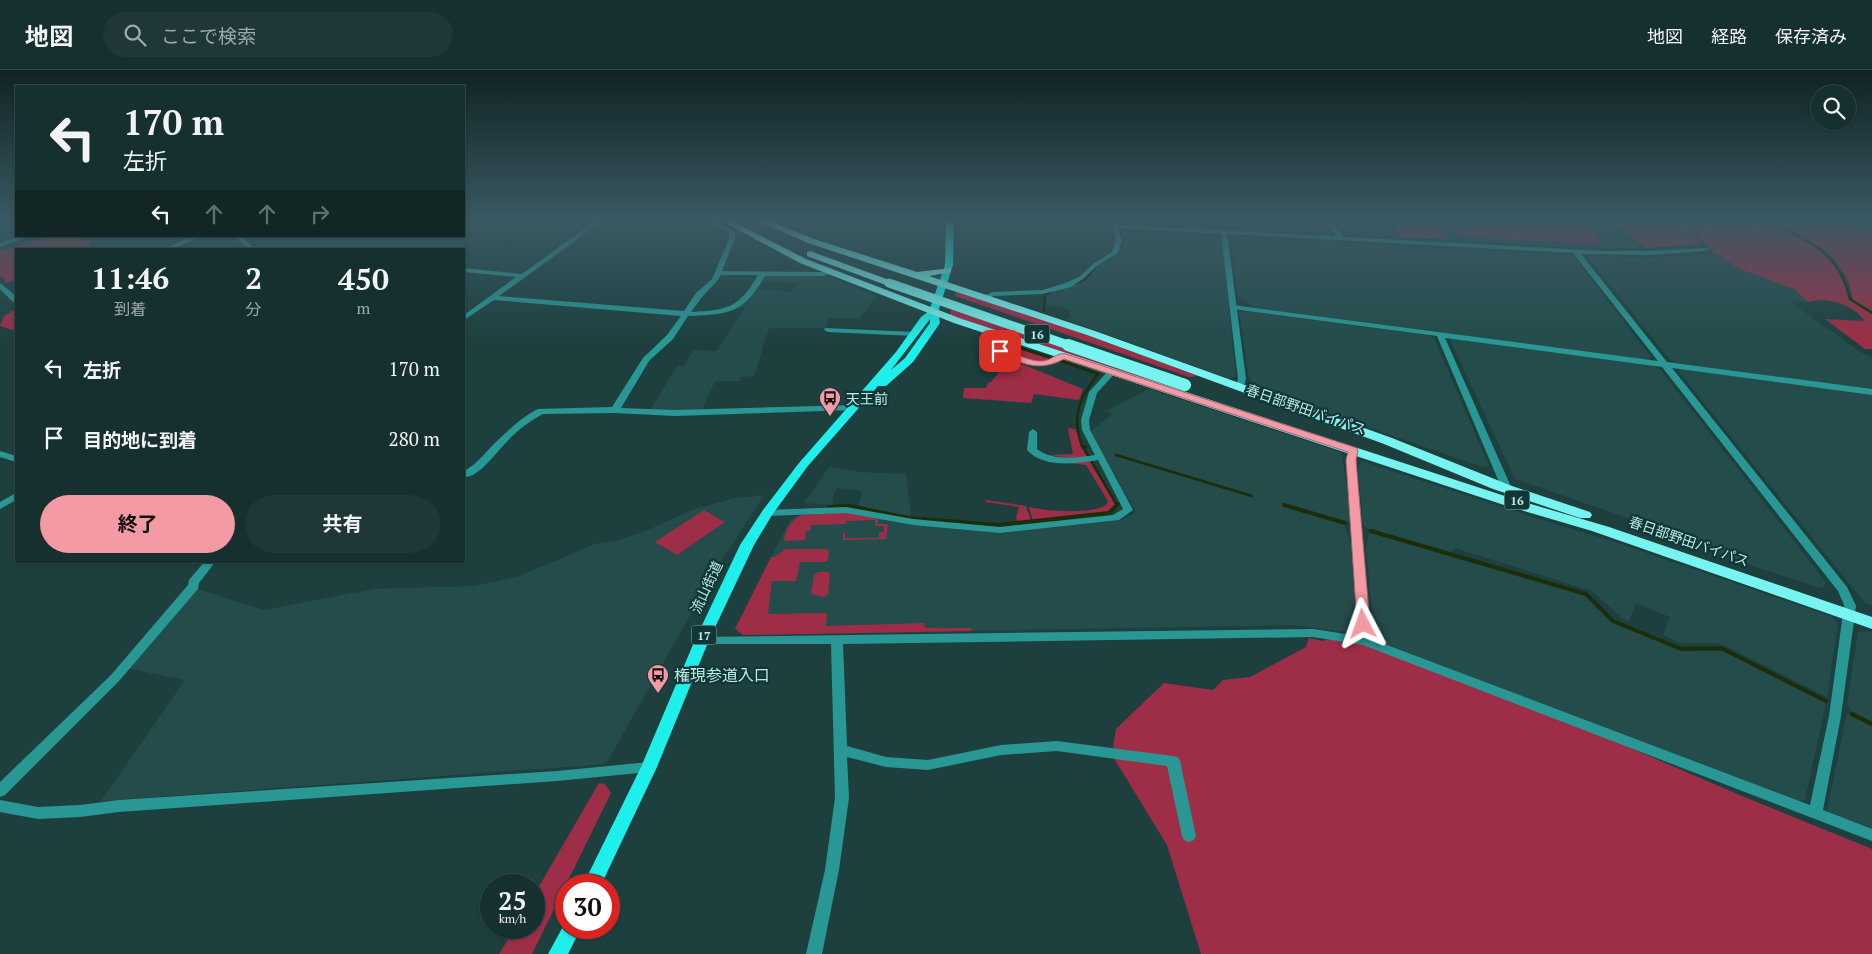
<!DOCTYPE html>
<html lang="ja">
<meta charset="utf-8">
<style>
body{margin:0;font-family:"PT Serif","Noto Sans JP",serif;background:#1f3837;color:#f1f3f6;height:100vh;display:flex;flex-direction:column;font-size:19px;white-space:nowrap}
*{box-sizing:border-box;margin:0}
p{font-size:16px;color:#9ea9aa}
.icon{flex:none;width:28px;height:28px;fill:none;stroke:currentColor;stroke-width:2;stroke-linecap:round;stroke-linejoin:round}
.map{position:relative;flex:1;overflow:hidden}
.sheet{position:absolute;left:15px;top:178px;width:450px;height:315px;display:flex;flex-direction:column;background:#16302f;border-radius:0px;box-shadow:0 1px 4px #0004,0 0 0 1px #354b4b}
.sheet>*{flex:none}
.banner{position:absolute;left:15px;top:15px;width:450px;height:152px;border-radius:0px;box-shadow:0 1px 4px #0004,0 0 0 1px #354b4b;background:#16302f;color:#f1f3f6;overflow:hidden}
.fabs{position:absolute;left:1811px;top:15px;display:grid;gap:10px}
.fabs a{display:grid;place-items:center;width:45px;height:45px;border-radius:50%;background:#16302f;box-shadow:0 1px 4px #0004,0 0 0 1px #354b4b;font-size:25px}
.speed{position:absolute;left:480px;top:804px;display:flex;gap:10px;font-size:25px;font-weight:700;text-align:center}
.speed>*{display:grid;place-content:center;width:65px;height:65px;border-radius:50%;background:#16302f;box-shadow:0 1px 4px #0004,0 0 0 1px #354b4b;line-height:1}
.speed small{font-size:12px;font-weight:400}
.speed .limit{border:8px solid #d22;background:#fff;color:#111}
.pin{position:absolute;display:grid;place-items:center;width:42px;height:42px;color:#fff;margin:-21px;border-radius:10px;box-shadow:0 2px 8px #0006}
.me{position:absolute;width:55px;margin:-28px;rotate:356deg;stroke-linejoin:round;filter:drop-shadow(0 0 4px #0008)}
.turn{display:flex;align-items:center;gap:18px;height:105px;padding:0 25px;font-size:22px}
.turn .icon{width:65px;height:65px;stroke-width:2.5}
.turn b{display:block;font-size:35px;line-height:42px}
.lanes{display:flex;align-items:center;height:48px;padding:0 25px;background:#0003;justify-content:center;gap:25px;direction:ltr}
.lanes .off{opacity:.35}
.eta{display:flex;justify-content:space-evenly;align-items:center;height:85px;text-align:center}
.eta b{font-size:30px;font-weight:700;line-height:35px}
.action{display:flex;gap:10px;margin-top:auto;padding:10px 25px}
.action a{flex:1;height:58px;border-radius:30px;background:#f49aa5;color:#111;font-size:20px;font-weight:700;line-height:58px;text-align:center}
.action a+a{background:#1f3837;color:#f1f3f6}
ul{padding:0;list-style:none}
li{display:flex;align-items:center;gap:15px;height:70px;padding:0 25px}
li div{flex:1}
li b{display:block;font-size:19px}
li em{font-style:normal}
header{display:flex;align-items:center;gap:30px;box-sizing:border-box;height:70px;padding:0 25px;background:#16302f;border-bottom:1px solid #354b4b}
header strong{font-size:24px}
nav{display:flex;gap:28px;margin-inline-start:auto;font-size:18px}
.search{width:350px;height:45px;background:#1f3837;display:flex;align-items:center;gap:12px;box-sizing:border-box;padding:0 18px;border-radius:28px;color:#9ea9aa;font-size:19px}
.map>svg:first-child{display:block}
.built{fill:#244c4b}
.green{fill:#9e2e47}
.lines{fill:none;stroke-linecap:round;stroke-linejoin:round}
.stream-far2{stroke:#1b2d09;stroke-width:2.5}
.stream-far1{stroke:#1b2d09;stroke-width:4}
.stream{stroke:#1b2d09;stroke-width:4.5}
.minor{fill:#299895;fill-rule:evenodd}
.tertiary{fill:#299895;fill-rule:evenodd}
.primary{fill:#1eefea;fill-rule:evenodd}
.trunk{fill:#77f4f0;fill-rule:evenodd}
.trunk-bridge-far1{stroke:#77f4f0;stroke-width:9}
.trunk-bridge{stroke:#77f4f0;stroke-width:12}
.route{fill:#f49aa5;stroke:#9f646b}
.labels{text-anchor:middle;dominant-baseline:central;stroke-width:4.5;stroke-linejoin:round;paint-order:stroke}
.shield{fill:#123635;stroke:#87b5b3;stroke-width:1}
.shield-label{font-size:12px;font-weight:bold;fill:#b9ebe9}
.poi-label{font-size:14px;fill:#b9ebe9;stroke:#123635;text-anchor:start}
.street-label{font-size:14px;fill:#b9ebe9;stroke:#123635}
.near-poi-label{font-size:16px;fill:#b9ebe9;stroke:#123635;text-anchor:start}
</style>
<header>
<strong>地図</strong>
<div class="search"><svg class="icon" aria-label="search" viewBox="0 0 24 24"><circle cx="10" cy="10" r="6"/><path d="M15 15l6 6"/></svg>ここで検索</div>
<nav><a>地図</a><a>経路</a><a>保存済み</a></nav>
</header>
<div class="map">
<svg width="1872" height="884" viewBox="0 0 1872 884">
<rect width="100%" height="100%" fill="#1d403f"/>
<path class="built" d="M1189,149H1324L1332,162L1200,158Z
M1332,149H1600L1610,154L1643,178L1563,177L1344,164L1341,163Z
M1120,161L1222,168L1236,306L1229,309L1065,249L1070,248V241L1061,237L1045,236L1046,224L1077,214L1088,207L1101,194L1120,184L1124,170Z
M1230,167L1572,185L1651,287L1648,290L1257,238L1238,228Z
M1714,184L1724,187L1735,197L1794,219L1808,232L1789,231L1862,283L1872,287V319L1678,293L1671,291L1587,186L1644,188Z
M765,204L826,205L876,226L860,248H828L826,258H769L754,306L741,307L740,311H715L702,341L650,340L678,295L684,296L694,280L716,281L745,238L735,237L754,219L791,222L797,213L760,211Z
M1244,241L1427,265L1434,268L1489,396L1483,397L1257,319L1252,314L1248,303L1239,242Z
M1453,269L1651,295L1660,299L1825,511V516L1820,518L1759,498L1657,458L1515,409L1450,270Z
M1680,299L1872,324V535L1865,533L1678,301Z
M1149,319L1342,383L1351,450L1345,452L1344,454L1351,474L1357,560L1350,563L1295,555L743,565L735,559L790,450L801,445L845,442L906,454L999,463L1121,450L1136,442L1090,362L1112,344L1106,341Z
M1362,391L1532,447L1615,472L1830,546L1838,553L1827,627L1726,576L1716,573H1680L1663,565L1670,547L1636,533L1629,551L1623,549L1592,521L1455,478L1451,483L1370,460L1363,455L1358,396Z
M829,397L860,402L906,404L911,447L858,436L862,423L857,420L837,418L834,423L832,435L804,433Z
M764,425L717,498L606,694L101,731L185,610L126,598L197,519L264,540L374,519L473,516L517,507L595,474L619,470L648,460L692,440L735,428Z
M1370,462L1585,525L1610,551L1683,581H1724L1826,632L1805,730L1795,731L1387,576L1374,565L1366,477Z
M1870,561L1872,562V653L1854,644L1847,635L1858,562Z
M1847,643L1872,656V761L1836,747L1827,740Z"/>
<path class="green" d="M1448,149H1582L1602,172L1597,174L1467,167L1456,162Z
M1604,149H1763L1817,177L1838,197L1847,216L1848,229L1872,244V279H1865L1825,249L1865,251C1854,235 1828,226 1808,232L1794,219L1735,197L1724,187L1714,184L1694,163L1691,156L1695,154L1780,158L1778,157L1690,153L1678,149C1690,157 1691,163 1701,174L1645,178L1614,153Z
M1766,149H1837L1852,155L1872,159V241L1853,230C1845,181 1806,169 1766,149Z
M1393,151L1438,154L1447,169L1401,167Z
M50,166H67L91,171L87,179H16V210L5,213L4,208L0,206V181Z
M957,220L1065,257L1198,306L1189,307L955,226Z
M951,237L1177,318V319L950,245Z
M16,239V261L0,256L4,246Z
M984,265L1011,274L1010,275L1053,289C1037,301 996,276 979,268Z
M980,277L1083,319L1079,330L1034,324L1031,333L963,328L964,318H986L988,313L991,312L1000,301L994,297L998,292L994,288L979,287Z
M1068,358L1075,359L1088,388L1077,389L1048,385L1073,384Z
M1090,391L1118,434L1108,443L1033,451L1029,437C1045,441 1095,445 1107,434L1108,431L1086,395L1059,392Z
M986,430L1026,436L1031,451L1018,452L1016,448L1019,437L986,432Z
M704,440L725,452L677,485L655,472Z
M845,442L878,449V454H888L886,469L843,470V463H845V468H879V462H884V456H875V450L846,451V454L811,455L810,461H806L805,470L784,471C785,460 791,450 801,445Z
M785,479H826L829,481L828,490L825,492H800L796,511H772L768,544L827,543L826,556L924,553L925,558H971L972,561L743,565L735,559L771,487H775Z
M818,502H828L830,504L828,524L824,527L811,524L814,505Z
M1341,564L1584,658L1742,726L1872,779V884H1201L1167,775L1112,685L1116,659L1164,613L1213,620L1223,610L1250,607L1306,577L1309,568L1323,571Z
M599,713L605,714L611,723L532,884H499L515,858H534V825Z"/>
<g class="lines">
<path class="stream-far2" d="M1765,149C1806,171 1838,179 1850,229L1872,243
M1076,213L1085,209L1095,198
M1044,241L1045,224L1051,222
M1011,275L1054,289
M1061,291L1098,304C1079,329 1071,345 1082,376L1086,377
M1082,376L1089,387
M1116,385L1252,426
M1091,391L1117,435"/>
<path class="stream-far1" d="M1284,435L1345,453
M829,437L849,436L909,448L998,455L1109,443L1118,434
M1371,461L1586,524L1613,551L1681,579L1721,578L1826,631"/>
<path class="stream" d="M1852,644L1872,654"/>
<path class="minor" d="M597,149H603L578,169L499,226L684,241L696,223L712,209L729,169V163L706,149H713L735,162V169L722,201L823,202L829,200L832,202L824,206H765C743,244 730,244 688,246L673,269L649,291L621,338L675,340L853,335L857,338L856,340L675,346L615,343L543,344C529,351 513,364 503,376C494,385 478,408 464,407V401C478,394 486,381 498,370C510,359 523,346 538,339L612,337L643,288L667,265L681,246L494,230L464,250V245L516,207L464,202V198L522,204ZM721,205H758C739,238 728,240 691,242L702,227L717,211Z
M1109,149H1115L1122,170L1118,183L1097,196L1083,209L1071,217L1043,224L994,226L985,229L981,227L993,222L1043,220L1065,213L1079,207L1093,194L1112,182L1116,170Z
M1183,149H1189L1203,162L1198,163Z
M1325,149H1331L1343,168L1342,169H1338Z
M1224,161L1227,163L1246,309L1243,318L1239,321L1235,318L1238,309L1221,163Z
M21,166H31L0,177V173Z
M192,166H201L173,179H164Z
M235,166H242L254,179H247Z
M0,213L16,226V232H13L0,219Z
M825,258L915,262L919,264L915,266L828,262L824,260Z
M993,277C1009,276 1025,293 1044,291C1051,290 1056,286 1063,284L1067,286C1045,306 1016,290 993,281Z
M1109,300H1115L1116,302L1097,323L1089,350L1090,360L1133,440L1119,450L1000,463L913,455L846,443L767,446L762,443L767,440L846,437L913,449L1000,457L1113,445L1123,439L1098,390C1076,394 1043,398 1027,380L1029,362L1033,359L1037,362V379C1052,391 1077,388 1095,385L1082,360L1081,350L1089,322Z
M1353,378L1358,381L1356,390L1371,569L1810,735L1829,646L1844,536L1846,533H1854L1856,536L1841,646L1823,740L1872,759V771L1363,575L1313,567L843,574L847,676L886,687L928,690L1001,675L1057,671L1173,686L1178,687L1180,691L1196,766L1194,770L1189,772L1184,770L1182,766L1167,696L1057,681L1001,685L928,700L886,697L847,687L849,728L839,800L822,884H806L825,800L835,728L831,574H702L698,573L696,570L698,567L1313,559L1359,566L1346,390L1348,381Z
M0,381L16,386V392L0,387Z
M16,423V430L0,439V432Z
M205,491H216L199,513L198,519L119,611L5,725L0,727V712L111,605L188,515L189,510Z
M649,692L654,693L656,697L654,701L649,702L557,711L119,742L80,747L38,749L0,742V730L38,737L80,735L119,730L557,701Z"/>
<path class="tertiary" d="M1122,155L1605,181H1650L1708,178V180L1706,181L1650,185L1581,184L1667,292L1872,319V325L1672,298L1847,517L1856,536L1854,539H1846L1838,521L1662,297L1445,268L1512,419L1507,422L1502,419L1437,266L1233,239L1229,237L1233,235L1658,291L1573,183L1120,158L1119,157Z"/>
<path class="primary" d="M946,149H954L953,195L938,242L940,253L913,292L886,316H878L807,397L772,445L754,475L709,570L657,697L601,815H583L641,697L695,570L740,475L763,440L799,393L896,282L921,247L929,241L945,195ZM930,249V253L905,288L891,300Z
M566,851V858H581L568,884H548Z"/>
<path class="trunk" d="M718,149H728L806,189L962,249L1514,429L1609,457L1872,547V559L1592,461L1504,435L954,253L800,193Z
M754,149H764L814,169L917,202L951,198V202L929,206L1095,261L1392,368L1512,416L1590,442L1592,445L1590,448H1580L1493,419L1384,374L1087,265L808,173Z
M810,181L892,211L894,213L889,216L886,215L807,186V182Z"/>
<path class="trunk-bridge-far1" d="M889,213L1071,276"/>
<path class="trunk-bridge" d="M1068,275L1185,315"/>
</g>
<linearGradient id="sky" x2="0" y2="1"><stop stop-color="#102323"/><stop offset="0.55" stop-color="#3a5963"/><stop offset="1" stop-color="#3a5963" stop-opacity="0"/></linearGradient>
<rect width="1872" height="272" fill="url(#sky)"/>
<path class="route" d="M1000,278C1014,282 1028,292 1043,291C1052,290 1057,282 1066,284L1357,378L1358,381L1356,390L1370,554L1368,557H1359L1357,554L1346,390L1348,382L1064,289C1037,303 1023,293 997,283L995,281Z"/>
<defs>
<g id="bus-pin" transform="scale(1.125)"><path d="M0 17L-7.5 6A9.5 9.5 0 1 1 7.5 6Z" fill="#f49aa5" stroke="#123635"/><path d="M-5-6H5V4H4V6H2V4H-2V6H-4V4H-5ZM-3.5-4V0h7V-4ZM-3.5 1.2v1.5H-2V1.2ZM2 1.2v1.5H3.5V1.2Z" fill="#111"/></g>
</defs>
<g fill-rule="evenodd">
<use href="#bus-pin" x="830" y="328"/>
<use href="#bus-pin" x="658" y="605"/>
</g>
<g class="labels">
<g class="shield">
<rect x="1024.5" y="254.5" width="25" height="19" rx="4"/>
<rect x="1504.5" y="420.5" width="25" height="19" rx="4"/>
<rect x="691.5" y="555.5" width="25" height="19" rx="4"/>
</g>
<g class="shield-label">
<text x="1037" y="264">16</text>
<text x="1517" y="430">16</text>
<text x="704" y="565">17</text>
</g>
<g class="poi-label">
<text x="846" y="328">天王前</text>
</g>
<g class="street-label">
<text transform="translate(1306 339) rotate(19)">春日部野田バイパス</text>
<text transform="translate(1689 471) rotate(19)">春日部野田バイパス</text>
<text transform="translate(706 517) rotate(-65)">流山街道</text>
</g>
<g class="near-poi-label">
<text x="674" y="605">権現参道入口</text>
</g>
</g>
</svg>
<div class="fabs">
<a><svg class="icon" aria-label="search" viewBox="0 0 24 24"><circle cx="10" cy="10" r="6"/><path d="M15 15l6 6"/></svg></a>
</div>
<div class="speed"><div>25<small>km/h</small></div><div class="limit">30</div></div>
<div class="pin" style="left:1000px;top:281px;background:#d93025"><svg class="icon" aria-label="arrive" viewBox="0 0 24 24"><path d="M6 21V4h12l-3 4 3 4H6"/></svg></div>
<svg class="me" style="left:1363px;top:554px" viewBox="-20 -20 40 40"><path d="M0-17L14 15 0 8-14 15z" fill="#f49aa5" stroke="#fff" stroke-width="4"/></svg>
<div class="banner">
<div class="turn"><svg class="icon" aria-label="left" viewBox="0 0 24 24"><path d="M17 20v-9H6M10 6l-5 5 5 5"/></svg><div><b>170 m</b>左折</div></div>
<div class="lanes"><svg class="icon" aria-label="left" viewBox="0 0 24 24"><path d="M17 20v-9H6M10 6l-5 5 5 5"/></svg><svg class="icon off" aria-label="ahead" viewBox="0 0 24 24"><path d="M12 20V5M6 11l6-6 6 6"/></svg><svg class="icon off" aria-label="ahead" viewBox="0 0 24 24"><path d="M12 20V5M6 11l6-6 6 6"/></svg><svg class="icon off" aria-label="right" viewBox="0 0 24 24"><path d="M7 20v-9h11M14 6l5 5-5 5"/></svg></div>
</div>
<section class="sheet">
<div class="eta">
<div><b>11:46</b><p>到着</p></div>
<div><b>2</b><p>分</p></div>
<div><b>450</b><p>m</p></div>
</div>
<ul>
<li><svg class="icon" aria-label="left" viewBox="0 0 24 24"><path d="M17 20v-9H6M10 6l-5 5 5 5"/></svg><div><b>左折</b></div><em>170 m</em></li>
<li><svg class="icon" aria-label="arrive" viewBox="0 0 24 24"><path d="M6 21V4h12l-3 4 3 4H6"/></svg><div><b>目的地に到着</b></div><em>280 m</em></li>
</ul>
<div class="action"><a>終了</a><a>共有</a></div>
</section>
</div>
